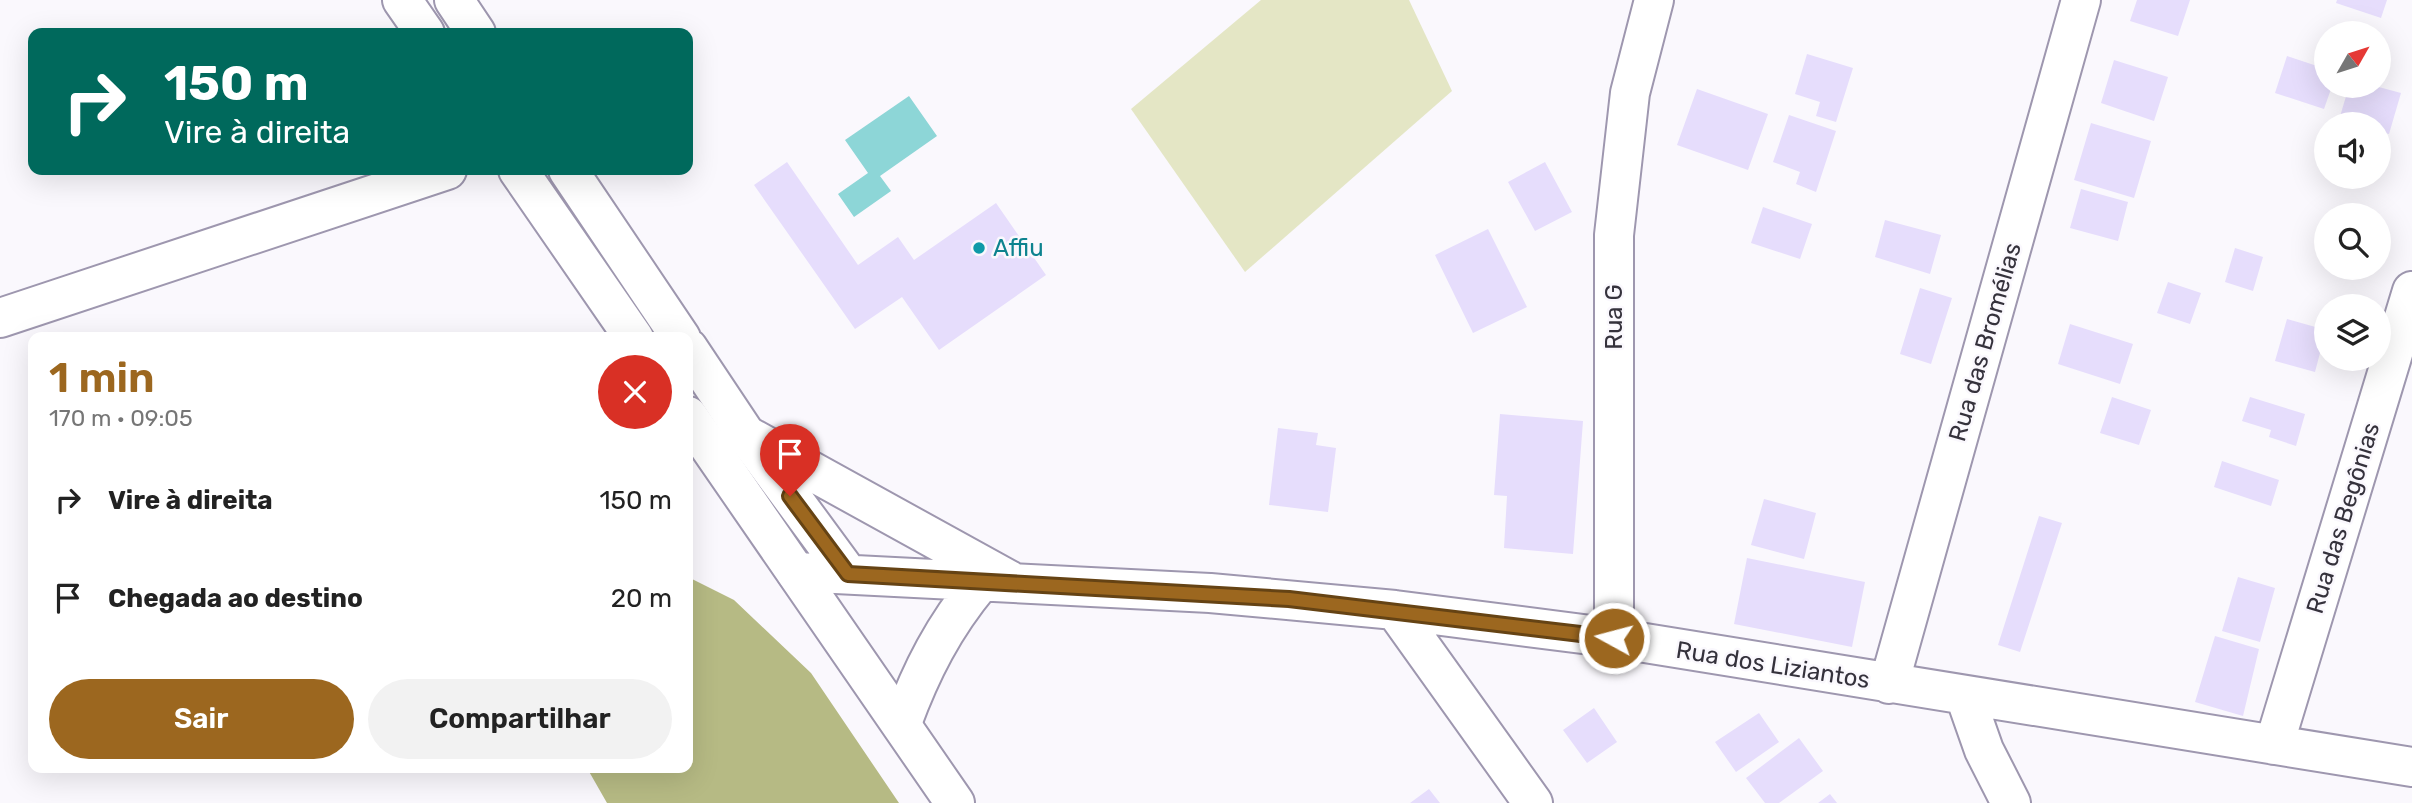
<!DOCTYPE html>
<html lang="pt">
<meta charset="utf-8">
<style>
body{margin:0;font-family:Rubik,sans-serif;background:#f2f2f2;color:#222;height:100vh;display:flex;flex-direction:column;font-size:26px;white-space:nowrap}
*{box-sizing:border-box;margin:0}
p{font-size:23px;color:#767676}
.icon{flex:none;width:38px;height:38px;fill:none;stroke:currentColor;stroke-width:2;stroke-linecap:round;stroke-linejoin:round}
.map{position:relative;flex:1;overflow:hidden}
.side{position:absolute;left:28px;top:332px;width:665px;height:441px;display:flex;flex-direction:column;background:#fff;border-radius:14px;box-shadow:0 7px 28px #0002}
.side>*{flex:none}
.top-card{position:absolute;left:28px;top:28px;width:665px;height:147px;border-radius:14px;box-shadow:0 7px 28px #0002;background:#00695c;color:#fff;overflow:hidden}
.needle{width:46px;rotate:51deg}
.buttons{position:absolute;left:2314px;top:21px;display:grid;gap:14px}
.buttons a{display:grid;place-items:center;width:77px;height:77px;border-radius:50%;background:#fff;box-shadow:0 7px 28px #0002;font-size:35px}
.pin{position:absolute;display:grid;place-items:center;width:60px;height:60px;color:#fff;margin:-72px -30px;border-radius:50% 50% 50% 0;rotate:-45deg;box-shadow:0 0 7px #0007}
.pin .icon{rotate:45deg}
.me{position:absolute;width:77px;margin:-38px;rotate:277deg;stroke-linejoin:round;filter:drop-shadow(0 0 5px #0008)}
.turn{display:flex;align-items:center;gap:24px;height:147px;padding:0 21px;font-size:32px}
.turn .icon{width:91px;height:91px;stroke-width:2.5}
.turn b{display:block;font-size:49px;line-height:60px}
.round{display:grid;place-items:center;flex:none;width:74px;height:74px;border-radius:37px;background:#f2f2f2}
.head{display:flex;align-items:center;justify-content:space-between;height:119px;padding:0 21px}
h1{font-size:42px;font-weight:600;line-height:52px;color:#9c671f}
.cta{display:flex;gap:14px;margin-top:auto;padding:14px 21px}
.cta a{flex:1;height:80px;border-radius:42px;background:#9c671f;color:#fff;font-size:28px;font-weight:600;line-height:80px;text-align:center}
.cta a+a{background:#f2f2f2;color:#222}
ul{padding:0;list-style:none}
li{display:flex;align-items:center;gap:21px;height:98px;padding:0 21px}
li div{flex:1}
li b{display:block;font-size:26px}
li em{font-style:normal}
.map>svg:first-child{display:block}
.green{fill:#e4e6c5}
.forest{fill:#b6ba84}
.water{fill:#8dd6d7}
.building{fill:#e6ddfc}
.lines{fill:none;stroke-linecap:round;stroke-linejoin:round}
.minor-casing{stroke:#9e97af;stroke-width:42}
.major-casing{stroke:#9e97af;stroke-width:42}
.minor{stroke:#fff;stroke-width:38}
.major{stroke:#fff;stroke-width:38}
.route-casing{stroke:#654314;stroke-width:18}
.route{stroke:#9c671f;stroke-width:12}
.culture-dot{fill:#0f9aa8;stroke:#faf8fd;stroke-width:2.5}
.labels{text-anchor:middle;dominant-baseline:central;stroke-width:5;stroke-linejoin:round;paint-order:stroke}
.culture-label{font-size:24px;fill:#0d838f;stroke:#faf8fd;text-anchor:start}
.street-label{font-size:24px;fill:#35323c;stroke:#faf8fd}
</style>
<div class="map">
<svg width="2412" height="803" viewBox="0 0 2412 803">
<rect width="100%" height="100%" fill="#faf8fd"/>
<path class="green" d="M1261,0H1409L1452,91L1245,272L1131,109Z"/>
<path class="forest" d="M688,577L734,600L811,673L899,803H607L587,768H688Z"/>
<path class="water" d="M909,96L937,136L880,176L891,191L854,217L838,194L868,173L845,140Z"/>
<path class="building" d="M2137,0H2190L2178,36L2130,21Z
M2337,0H2387L2381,18L2336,3Z
M1807,54L1853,68L1836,122L1816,116L1820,102L1795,94Z
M2287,56L2326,69V86H2332L2324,109L2275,93Z
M2114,60L2168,77L2154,121L2101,103Z
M2349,86H2375L2401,93L2389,134L2378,131V124H2355L2339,120Z
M1697,89L1768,114L1748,170L1677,145Z
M1789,115L1836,131L1816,192L1796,184L1800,172L1773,162Z
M2091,123L2151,141L2134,198L2074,180Z
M787,162L858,265L898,237L914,260L996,203L1046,275L939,350L902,297L855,329L754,185Z
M1545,162L1572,212L1535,231L1508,182Z
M2081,189L2128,202L2118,241L2070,228Z
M1763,207L1812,224L1800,259L1751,243Z
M1885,220L1941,235L1930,274L1875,257Z
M1488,229L1527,307L1473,333L1435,255Z
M2235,248L2263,257L2253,291L2225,282Z
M2168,282L2201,293L2190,324L2157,313Z
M1920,288L1952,298L1931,364L1900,354Z
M2287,319L2326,330L2315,372L2275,361Z
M2070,324L2133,344L2120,384L2058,364Z
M2112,397L2151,410L2139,445L2100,433Z
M2250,397L2305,414L2296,446L2269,437L2271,430L2242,421Z
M1500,414L1583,421L1573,554L1504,548L1507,496L1494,495Z
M1278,428L1318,433L1316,445L1336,448L1328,512L1269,505Z
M2222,461L2279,480L2271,506L2214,487Z
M1764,499L1816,513L1804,559L1751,545Z
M2039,516L2062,523L2020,652L1998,645Z
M1747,558L1865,582L1852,647L1734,624Z
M2238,577L2275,588L2260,642L2222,631Z
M2215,636L2259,649L2243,716L2195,702Z
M1594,708L1617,742L1587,763L1563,730Z
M1759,713L1779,742L1736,772L1715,742Z
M1799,738L1823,771L1779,803H1765L1746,778Z
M1429,789L1440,803H1410Z
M1830,794L1837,803H1818Z"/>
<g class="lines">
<g class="minor-casing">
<path id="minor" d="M454,0L476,33
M568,170L681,338
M0,318L447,170
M688,348L746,435L848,574
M746,435L1009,580
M796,572L1210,593L1395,610L1614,638L2412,767
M1395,610L1533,803
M1614,638V235L1630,93L1654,0
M1889,684L2081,0
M1965,696L1984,750L2011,803
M902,723C921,671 944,626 980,583
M2274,745L2412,291"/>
</g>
<g class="major-casing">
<path id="major" d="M402,0L425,33
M518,170L634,338
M688,416L955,803"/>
</g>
<use href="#minor" class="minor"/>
<use href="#major" class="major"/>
</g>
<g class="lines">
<g class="route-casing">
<path id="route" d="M790,496L848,574L1289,599L1614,638"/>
</g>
<use href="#route" class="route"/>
</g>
<circle class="culture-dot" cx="979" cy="248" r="7"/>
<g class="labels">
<g class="culture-label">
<text x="993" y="248">Affiu</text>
</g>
<g class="street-label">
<text transform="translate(1614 317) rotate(-90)">Rua G</text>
<text transform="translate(1985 342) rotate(-74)">Rua das Bromélias</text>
<text transform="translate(2343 518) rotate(-73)">Rua das Begônias</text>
<text transform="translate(1773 665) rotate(9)">Rua dos Liziantos</text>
</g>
</g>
</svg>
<div class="buttons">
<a><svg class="needle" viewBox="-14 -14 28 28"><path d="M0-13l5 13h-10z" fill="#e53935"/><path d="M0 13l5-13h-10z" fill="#767676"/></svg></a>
<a><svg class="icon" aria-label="sound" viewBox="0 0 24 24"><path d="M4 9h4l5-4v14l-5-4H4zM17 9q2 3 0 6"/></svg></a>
<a><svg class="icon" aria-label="search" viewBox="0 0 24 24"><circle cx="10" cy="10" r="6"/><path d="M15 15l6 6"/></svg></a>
<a><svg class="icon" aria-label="layers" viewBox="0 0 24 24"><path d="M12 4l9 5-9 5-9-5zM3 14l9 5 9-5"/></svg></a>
</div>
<div class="pin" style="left:790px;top:496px;background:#d93025"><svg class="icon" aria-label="arrive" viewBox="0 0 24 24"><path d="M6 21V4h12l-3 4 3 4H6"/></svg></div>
<svg class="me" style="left:1614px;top:638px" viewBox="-20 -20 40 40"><circle r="17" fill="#9c671f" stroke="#fff" stroke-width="3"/><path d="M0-11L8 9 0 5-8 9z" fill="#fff"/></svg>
<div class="top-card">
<div class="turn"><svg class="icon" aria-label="right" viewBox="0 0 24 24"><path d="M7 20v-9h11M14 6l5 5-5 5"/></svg><div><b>150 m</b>Vire à direita</div></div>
</div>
<section class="side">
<div class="head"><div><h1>1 min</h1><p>170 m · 09:05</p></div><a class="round" style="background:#d93025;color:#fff"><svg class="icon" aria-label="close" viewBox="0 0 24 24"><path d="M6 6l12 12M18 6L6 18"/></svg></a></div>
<ul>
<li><svg class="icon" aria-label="right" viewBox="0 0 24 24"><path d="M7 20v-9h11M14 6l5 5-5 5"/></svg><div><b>Vire à direita</b></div><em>150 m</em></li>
<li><svg class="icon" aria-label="arrive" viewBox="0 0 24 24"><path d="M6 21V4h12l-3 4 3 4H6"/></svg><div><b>Chegada ao destino</b></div><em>20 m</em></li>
</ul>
<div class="cta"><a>Sair</a><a>Compartilhar</a></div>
</section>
</div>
